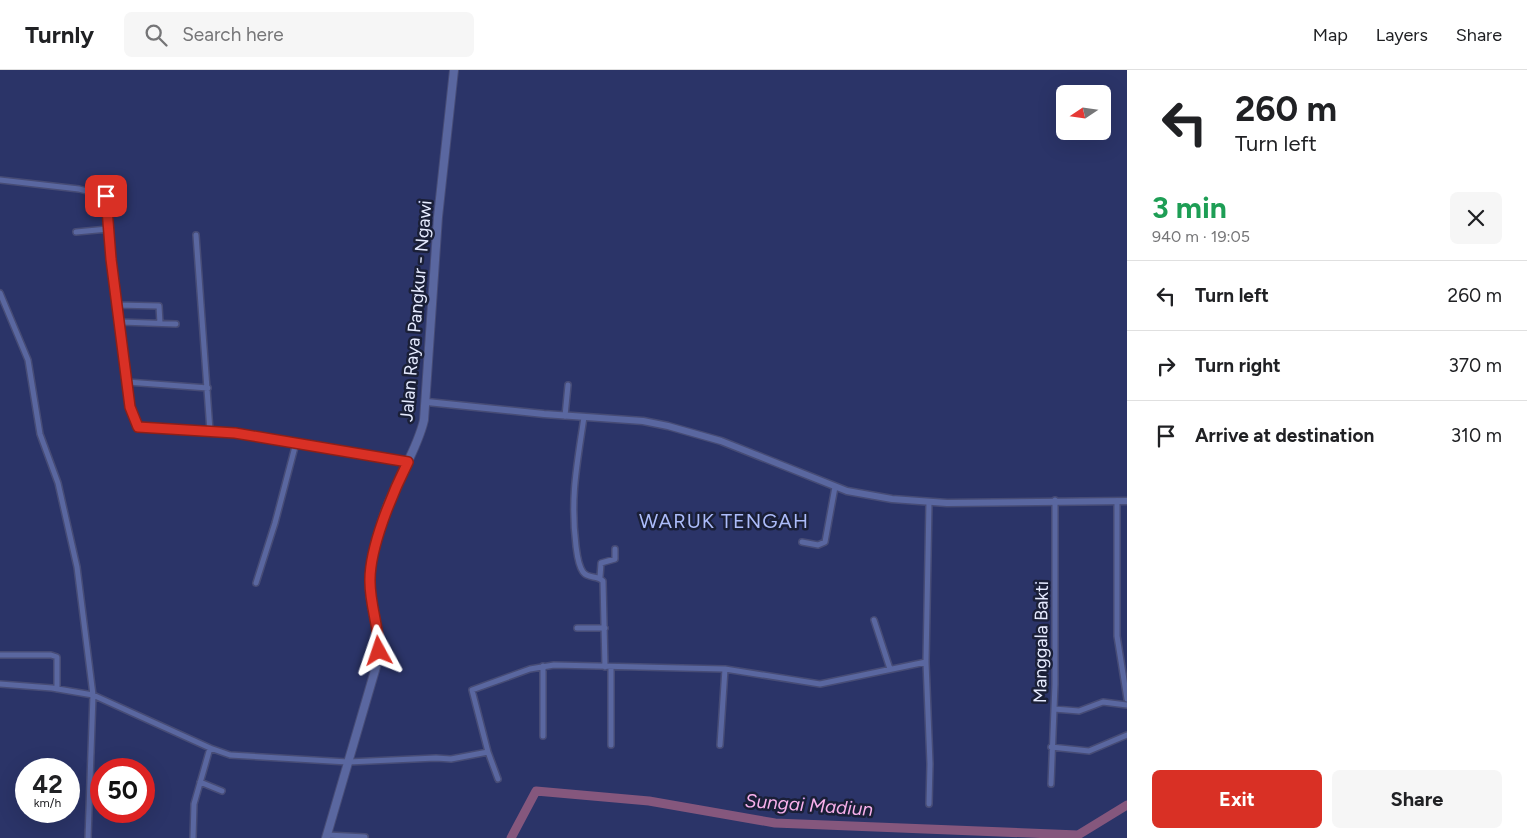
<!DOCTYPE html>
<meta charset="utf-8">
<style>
body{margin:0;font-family:Figtree,sans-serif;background:#f6f6f6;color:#202124;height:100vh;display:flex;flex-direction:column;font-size:19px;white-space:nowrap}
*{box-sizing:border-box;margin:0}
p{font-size:16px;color:#757577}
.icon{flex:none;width:28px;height:28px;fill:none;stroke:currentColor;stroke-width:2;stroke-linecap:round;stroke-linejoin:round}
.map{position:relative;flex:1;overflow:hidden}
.details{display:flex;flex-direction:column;background:#fff;width:400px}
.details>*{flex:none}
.guide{background:#fff;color:#202124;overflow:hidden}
.needle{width:32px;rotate:257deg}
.buttons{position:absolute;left:1056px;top:15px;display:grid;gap:10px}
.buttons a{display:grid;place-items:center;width:55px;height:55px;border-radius:8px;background:#fff;box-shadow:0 5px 20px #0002;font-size:25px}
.speed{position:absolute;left:15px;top:688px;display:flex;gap:10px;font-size:25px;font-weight:700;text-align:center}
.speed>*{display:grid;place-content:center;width:65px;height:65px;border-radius:50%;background:#fff;box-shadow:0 5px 20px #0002;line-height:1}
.speed small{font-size:12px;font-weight:400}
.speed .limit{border:8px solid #d22;background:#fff;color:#111}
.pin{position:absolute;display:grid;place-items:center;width:42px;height:42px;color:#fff;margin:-21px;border-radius:10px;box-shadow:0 2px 8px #0006}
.me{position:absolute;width:55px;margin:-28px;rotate:355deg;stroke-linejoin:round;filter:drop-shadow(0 0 4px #0008)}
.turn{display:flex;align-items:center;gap:18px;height:105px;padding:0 25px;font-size:22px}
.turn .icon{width:65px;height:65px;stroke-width:2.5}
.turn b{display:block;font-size:35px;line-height:42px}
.round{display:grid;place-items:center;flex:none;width:52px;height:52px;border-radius:8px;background:#f6f6f6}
.head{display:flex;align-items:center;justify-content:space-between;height:85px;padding:0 25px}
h1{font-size:30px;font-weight:700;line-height:38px;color:#1e9e55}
.button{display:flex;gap:10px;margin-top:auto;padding:10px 25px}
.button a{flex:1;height:58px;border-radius:8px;background:#d93025;color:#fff;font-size:20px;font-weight:700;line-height:58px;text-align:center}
.button a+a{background:#f6f6f6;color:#202124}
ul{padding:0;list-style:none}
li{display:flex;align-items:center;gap:15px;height:70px;padding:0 25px;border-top:1px solid #e0e0e0}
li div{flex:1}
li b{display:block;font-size:19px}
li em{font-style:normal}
header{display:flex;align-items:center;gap:30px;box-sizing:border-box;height:70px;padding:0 25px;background:#fff;border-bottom:1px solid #e0e0e0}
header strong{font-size:24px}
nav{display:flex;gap:28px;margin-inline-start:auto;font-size:18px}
.search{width:350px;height:45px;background:#f6f6f6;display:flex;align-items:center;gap:12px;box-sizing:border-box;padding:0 18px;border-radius:8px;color:#757577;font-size:19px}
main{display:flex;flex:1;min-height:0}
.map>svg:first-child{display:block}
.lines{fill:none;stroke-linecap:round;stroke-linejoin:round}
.river{stroke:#85577d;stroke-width:9}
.minor-casing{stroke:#474c76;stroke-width:8}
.tertiary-casing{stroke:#474c76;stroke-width:9}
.secondary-casing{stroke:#474c76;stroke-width:10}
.minor{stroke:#5a67a0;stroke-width:5}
.tertiary{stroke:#5a67a0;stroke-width:6}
.secondary{stroke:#5a67a0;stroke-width:8}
.route-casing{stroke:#8d1f18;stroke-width:12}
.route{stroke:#d93025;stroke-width:9}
.labels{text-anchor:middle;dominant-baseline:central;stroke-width:5;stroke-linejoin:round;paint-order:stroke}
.street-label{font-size:18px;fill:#e6ebff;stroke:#1a1f37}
.water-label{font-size:19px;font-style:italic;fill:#f8b0eb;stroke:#1a1f37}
.quarter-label{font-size:20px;letter-spacing:1px;fill:#acbcfa;stroke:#1a1f37}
</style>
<header>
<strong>Turnly</strong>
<div class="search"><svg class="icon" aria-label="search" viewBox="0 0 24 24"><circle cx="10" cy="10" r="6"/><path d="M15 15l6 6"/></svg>Search here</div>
<nav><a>Map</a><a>Layers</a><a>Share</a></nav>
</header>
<main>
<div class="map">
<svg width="1127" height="768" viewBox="0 0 1127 768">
<rect width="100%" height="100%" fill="#2b3468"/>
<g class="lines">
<path class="river" d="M511,768L536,721L649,731L775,753L1078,765L1127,735"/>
<g class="minor-casing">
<path id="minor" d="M0,110L79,119L106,126L111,189L130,337L137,357L235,363L408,392
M76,162L108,159
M196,165L210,361
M0,223L28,290L40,364L58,413L77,497L93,625L88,768
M117,235L159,236L160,253
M121,252L176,254
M127,312L208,318
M565,346L568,315
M584,347C577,395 570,427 576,476C577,484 578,495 583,502C588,509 597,505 603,511L605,597
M1117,431V566L1127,629
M929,432L926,592L930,694L929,734
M802,472L818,475L825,472L835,417
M600,507L601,493L615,489V479
M256,513L275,453L296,373
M874,550L890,599
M577,558H605
M0,585H51L57,587V619
M543,596V666
M0,614L52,618L93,625L210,678L230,685L348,692L436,688L451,689L488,682L472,620L530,599L554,595L725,599L820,614L926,592
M1054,639L1079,641L1103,632L1127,635
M611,675V597
M720,675L725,599
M1051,677L1089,681L1127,665
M488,682L498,709
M200,712L222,721
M1051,714L1055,614V430
M327,765L365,767
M193,768L194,734L210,678"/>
</g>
<g class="tertiary-casing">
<path id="tertiary" d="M427,332L544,344L643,351L668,356L721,371L847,421L892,429L947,433L1127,431"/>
</g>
<g class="secondary-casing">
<path id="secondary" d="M326,768L378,590C382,560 366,532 370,502C373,478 383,443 394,421C404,397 418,376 424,350L438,147L454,0"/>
</g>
<use href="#minor" class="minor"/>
<use href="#tertiary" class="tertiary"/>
<use href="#secondary" class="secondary"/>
</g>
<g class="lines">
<g class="route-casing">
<path id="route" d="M106,126L111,189L130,337L138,357L235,363L408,392C393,422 369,478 370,512C370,535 379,557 379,581"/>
</g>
<use href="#route" class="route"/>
</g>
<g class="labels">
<g class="street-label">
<text transform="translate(416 241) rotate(-85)">Jalan Raya Pangkur - Ngawi</text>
<text transform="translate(1041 572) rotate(-89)">Manggala Bakti</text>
</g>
<g class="water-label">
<text transform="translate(809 735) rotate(4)">Sungai Madiun</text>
</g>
<g class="quarter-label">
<text x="724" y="451">WARUK TENGAH</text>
</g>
</g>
</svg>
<div class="buttons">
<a><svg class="needle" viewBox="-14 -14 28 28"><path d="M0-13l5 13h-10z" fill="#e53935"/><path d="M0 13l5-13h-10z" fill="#757577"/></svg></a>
</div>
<div class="speed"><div>42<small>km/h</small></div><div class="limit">50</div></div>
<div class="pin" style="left:106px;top:126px;background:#d93025"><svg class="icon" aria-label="arrive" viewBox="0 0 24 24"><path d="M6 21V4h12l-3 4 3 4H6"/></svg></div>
<svg class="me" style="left:379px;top:581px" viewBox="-20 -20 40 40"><path d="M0-17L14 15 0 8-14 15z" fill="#d93025" stroke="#fff" stroke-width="4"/></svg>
</div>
<section class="details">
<div class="guide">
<div class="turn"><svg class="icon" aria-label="left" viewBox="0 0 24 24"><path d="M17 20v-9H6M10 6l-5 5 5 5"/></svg><div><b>260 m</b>Turn left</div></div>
</div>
<div class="head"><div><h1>3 min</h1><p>940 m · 19:05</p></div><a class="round"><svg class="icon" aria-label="close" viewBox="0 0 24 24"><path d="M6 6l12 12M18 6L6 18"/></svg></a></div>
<ul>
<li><svg class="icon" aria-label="left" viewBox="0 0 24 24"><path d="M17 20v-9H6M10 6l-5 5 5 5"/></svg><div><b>Turn left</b></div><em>260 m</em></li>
<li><svg class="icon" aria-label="right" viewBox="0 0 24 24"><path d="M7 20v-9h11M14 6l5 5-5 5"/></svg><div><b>Turn right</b></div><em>370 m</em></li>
<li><svg class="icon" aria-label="arrive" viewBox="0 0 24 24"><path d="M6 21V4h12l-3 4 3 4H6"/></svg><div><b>Arrive at destination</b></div><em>310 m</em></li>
</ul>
<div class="button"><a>Exit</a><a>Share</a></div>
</section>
</main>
